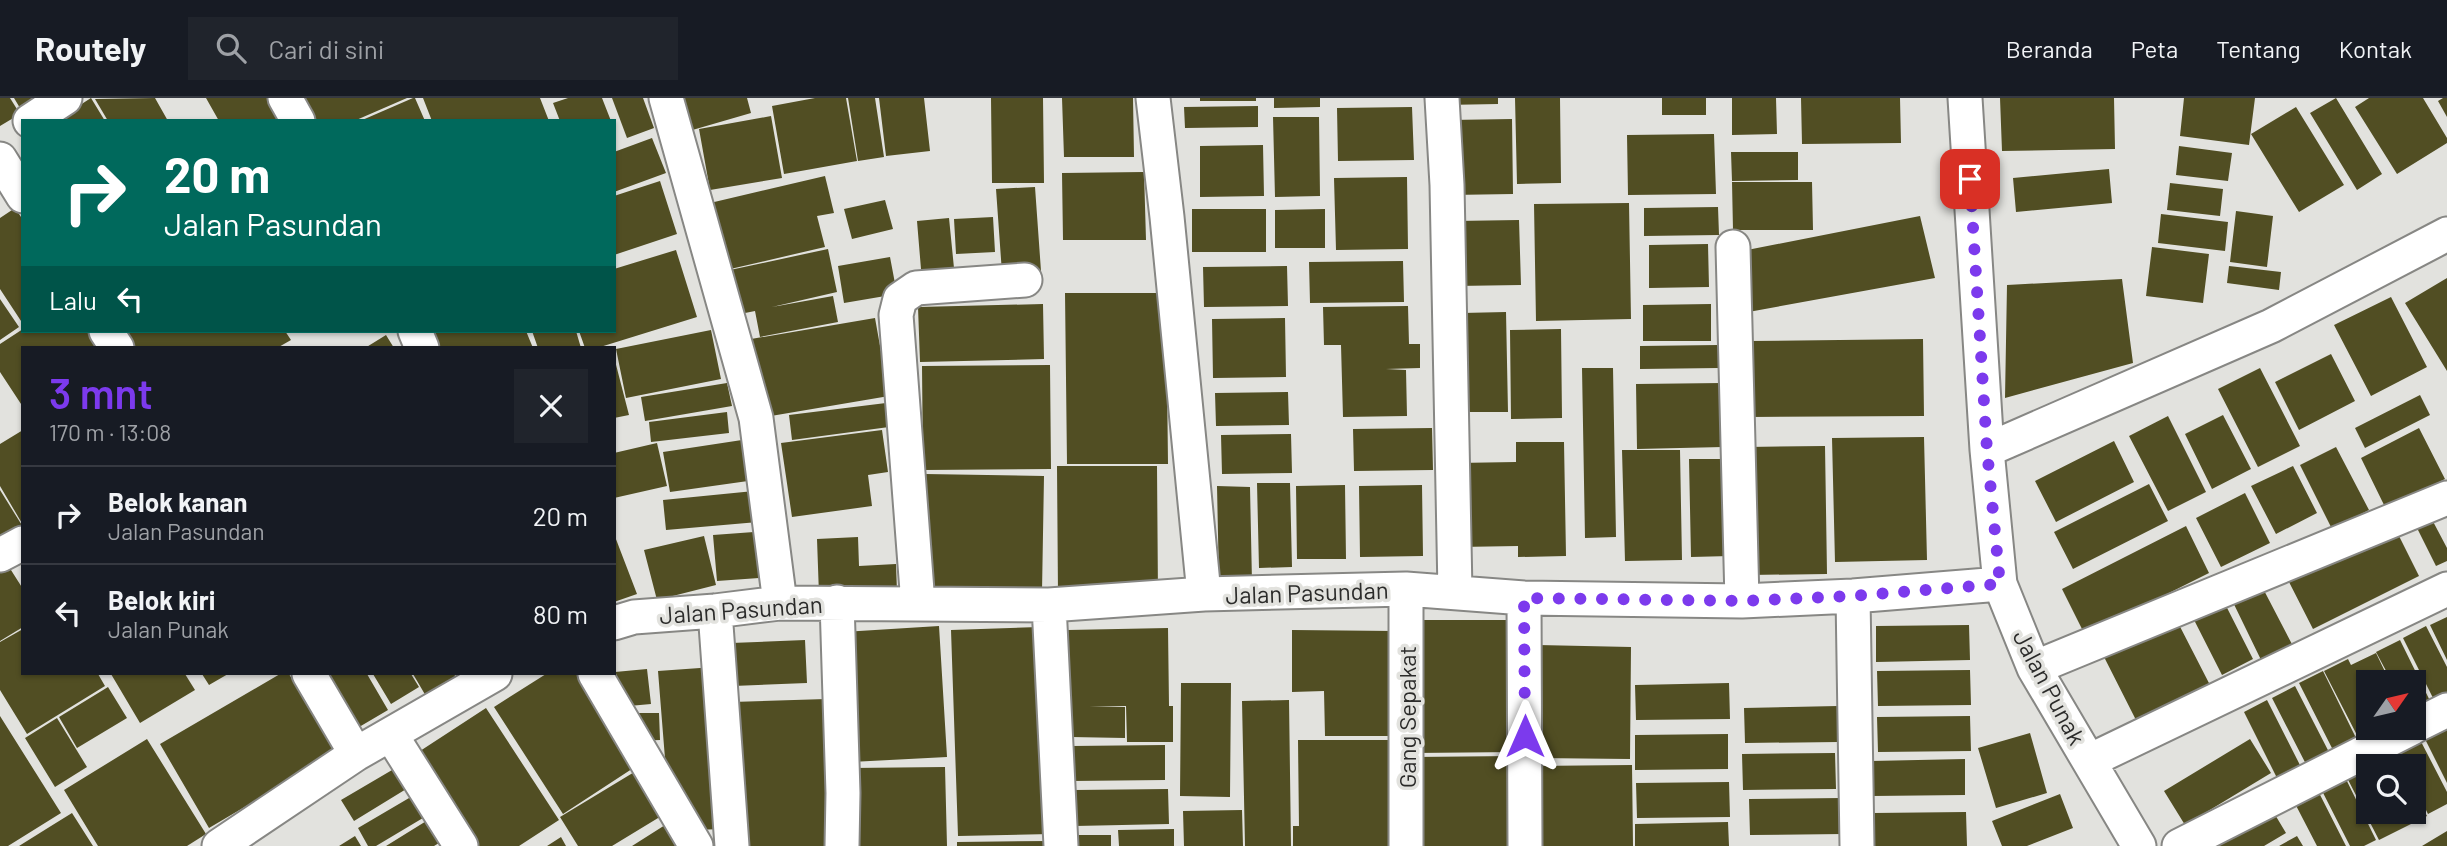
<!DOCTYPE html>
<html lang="id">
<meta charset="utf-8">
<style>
body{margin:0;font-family:Barlow,sans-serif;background:#20242c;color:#f1f3f6;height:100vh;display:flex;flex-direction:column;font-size:26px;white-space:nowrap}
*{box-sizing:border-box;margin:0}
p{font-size:23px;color:#9ea1a6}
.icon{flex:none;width:38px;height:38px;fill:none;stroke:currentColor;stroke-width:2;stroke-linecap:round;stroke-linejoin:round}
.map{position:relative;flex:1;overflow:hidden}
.details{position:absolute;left:21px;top:248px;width:595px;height:329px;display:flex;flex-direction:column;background:#171b24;border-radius:0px;box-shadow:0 2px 5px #0004}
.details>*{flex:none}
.top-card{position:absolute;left:21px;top:21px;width:595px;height:214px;border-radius:0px;box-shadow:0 2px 5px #0004;background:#00695c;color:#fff;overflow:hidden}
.needle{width:46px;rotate:56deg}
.tools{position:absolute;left:2356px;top:572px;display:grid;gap:14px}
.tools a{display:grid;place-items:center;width:70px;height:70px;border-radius:0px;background:#171b24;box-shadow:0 2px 5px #0004;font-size:35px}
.pin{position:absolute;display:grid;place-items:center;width:60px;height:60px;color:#fff;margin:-30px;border-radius:14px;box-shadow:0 4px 10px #0006}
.me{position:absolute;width:77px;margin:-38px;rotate:0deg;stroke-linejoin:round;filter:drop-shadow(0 0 5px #0008)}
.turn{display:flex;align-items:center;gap:24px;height:147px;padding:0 28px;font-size:32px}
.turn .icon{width:91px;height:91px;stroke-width:2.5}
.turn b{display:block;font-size:49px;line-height:60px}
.then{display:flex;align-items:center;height:66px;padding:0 28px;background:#0003;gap:14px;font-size:26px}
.round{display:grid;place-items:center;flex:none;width:74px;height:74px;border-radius:0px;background:#20242c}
.overview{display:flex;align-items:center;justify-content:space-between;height:119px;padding:0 28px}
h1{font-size:42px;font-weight:600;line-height:52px;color:#7c3aed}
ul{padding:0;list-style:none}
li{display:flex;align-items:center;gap:21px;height:98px;padding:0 28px;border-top:2px solid #363941}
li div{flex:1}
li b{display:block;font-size:26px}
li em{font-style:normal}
header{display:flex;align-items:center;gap:42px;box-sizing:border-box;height:98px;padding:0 35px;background:#171b24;border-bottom:2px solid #363941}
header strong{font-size:33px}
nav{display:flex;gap:38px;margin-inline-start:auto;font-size:24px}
.search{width:490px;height:63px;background:#20242c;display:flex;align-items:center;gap:18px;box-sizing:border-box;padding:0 24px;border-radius:0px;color:#9ea1a6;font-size:26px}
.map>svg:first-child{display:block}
.building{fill:#514e23}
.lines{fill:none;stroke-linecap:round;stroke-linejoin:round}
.minor-casing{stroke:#878784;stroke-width:37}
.minor{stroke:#fff;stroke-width:33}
.route{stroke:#7c3aed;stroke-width:12;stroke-dasharray:0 21.6}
.labels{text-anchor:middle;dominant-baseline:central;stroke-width:7;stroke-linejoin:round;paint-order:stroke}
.street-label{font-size:24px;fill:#2b2b2a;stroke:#e2e2de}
</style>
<header>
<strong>Routely</strong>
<div class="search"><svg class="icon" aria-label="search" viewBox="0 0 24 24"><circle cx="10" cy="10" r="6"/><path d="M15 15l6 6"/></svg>Cari di sini</div>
<nav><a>Beranda</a><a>Peta</a><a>Tentang</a><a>Kontak</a></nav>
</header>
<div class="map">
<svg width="2447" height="748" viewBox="0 0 2447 748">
<rect width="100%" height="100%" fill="#e2e2de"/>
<path class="building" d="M0,0H10L20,16L0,28Z
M14,0H35L20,10Z
M91,0L105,23H55Z
M155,0L168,23H108L95,1Z
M206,0H274L287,23H219Z
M296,0H407L354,23H306Z
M415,0L425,23H360L413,0Z
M423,0H540L549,23H432Z
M568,0H602L611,23H560L553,5Z
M612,0H643L654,30L627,40Z
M679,0H747L751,15L689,33Z
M815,0H846L857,63L784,76L772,8Z
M848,0H875L884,59L858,63Z
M879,0H924L930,53L886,58Z
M991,0H1043L1044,85H992Z
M1062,0H1133L1134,59H1064Z
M1200,0H1256V3H1200Z
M1274,0H1320V9L1274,10Z
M1444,0H1498V6L1444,7Z
M1515,0H1560L1561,85L1517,86Z
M1662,0H1706V17H1662Z
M1732,0H1776L1777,36L1732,37Z
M1801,0H1900L1901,45L1802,46Z
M2000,0H2114L2115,51L2002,53Z
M2184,0H2255L2249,47L2180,38Z
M2336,0L2382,76L2357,92L2310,15Z
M2369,0H2423L2447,40V45L2397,76L2355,9Z
M2443,0H2447V19L2438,3Z
M1258,8V29L1185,30L1184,9Z
M1412,9L1414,62L1338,63L1337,10Z
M2296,9L2344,87L2299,114L2251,36Z
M771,18L782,80L710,92L699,31Z
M1273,19H1319L1320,98L1275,99Z
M1512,21L1513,96L1451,97L1450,22Z
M1714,36L1716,96L1628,97L1627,37Z
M652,40L666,75L614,94V54Z
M1263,47L1264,98L1200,99V48Z
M2179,48L2232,55L2228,83L2176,77Z
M1731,54H1798V82L1732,83Z
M2109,71L2112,105L2016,114L2013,80Z
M1144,74L1146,142H1063L1062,75Z
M825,78L834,115L817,118L825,149L726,172L710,105Z
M1407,79L1408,151L1336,152L1334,80Z
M660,83L677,136L614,157V98Z
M1732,84H1812L1813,132H1733Z
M2170,85L2223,91L2220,118L2167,112Z
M1035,89L1041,173L1002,175L996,91Z
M885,102L893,131L852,141L844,111Z
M1629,105L1631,221L1536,223L1534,106Z
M1718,109L1719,137L1644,138V110Z
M15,110L23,122V226L0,191V120Z
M1192,111H1266V154H1192Z
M1325,111V150H1275V112Z
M2236,113L2273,118L2267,169L2230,164Z
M2161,116L2228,124L2225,153L2158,145Z
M1920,118L1935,180L1743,215L1742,153Z
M993,119L995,154L956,156L954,121Z
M949,120L955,180L922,183L917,123Z
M1519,122L1521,187L1456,188L1455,123Z
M1708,146L1709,189L1649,190V147Z
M2152,149L2209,156L2203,205L2146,198Z
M828,151L837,194L772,209L833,198L838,224L760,239L755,213L740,216L730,172Z
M676,152L697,219L597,250H585L579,233H614V171Z
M890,159L897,196L844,205L838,168Z
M1403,163L1404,204L1310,205L1309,164Z
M1287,168L1288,208L1204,209L1203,169Z
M2229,168L2281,174L2279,192L2227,185Z
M2447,180V273L2405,205Z
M2122,181L2133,265L2005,300L2007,187Z
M1065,195H1166L1168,366H1067Z
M2391,199L2427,269L2371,298L2334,227Z
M0,201L19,229L0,242Z
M1043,206L1044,261L920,264L918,209Z
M1711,206V243H1643V207Z
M1408,208L1409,246H1420V270L1386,271L1406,272L1407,318L1343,319L1341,247H1324L1323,209Z
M1506,214L1508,314H1464L1462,215Z
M875,220L889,298L765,319L751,241Z
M1285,220L1286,279L1213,280L1212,221Z
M23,231L95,233L106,250H23V309L0,274V246Z
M1561,231L1562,320L1511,321L1510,232Z
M711,232L721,281L626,300L616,251Z
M117,233H285L291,242L277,250H127Z
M418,233H526L533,250H425Z
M532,233H576L581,250H538Z
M386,237L394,250H365Z
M1923,241L1924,318L1750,319L1749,243Z
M1718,247L1719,270L1640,271V248Z
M2331,256L2355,303L2299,332L2275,284Z
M614,259L629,317L614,320Z
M1050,267L1051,371L923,372L922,268Z
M1582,270H1613L1616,439L1585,440Z
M2260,270L2300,348L2258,369L2218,291Z
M727,285L732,308L645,323L641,299Z
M1722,285L1723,349L1637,351L1636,286Z
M1288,294L1289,327L1216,328L1215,295Z
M2420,297L2430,317L2365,350L2355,330Z
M886,305L889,329L792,342L789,317Z
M727,314L729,335L651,344L649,324Z
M2223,317L2251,371L2212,391L2185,336Z
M2168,318L2206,394L2168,413L2129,338Z
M1432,330L1433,372L1354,373L1353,331Z
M2419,330L2445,381L2386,411L2361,360Z
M23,332V427L0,388V346Z
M882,332L888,374L868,377L872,408L792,419L781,345Z
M1291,336L1292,375L1222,376L1221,337Z
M1924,339L1927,462L1835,464L1832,340Z
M742,342L748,383L670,394L663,354Z
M2114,343L2134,384L2056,424L2035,383Z
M1516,344H1564L1566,458L1518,459V448L1459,449L1457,365L1516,364Z
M657,345L667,388L614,400V355Z
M1825,348L1827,476L1749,477L1747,349Z
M2336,349L2369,412L2332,431L2300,367Z
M1622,352H1680L1682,462L1625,463Z
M1689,361H1728L1730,458L1691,459Z
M1057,368H1157L1158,498L1058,497Z
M2293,368L2317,415L2276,436L2251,388Z
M925,376L1044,378L1042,494L923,492Z
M1257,385H1290L1292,469L1259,470Z
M2149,386L2168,423L2073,471L2054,434Z
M1345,387L1346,461H1297L1296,388Z
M1422,387L1423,458L1360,459L1359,388Z
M1217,388L1250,389L1252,484H1219Z
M0,392L23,429L0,451Z
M754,393L758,424L666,432L663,402Z
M2245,395L2270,445L2221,469L2196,420Z
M2428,414L2447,450V463L2436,468L2413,422Z
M2186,428L2209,475L2085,537L2062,491Z
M2395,430L2419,478L2313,531L2289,484Z
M754,434L759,480L717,483L713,437Z
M614,436L637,496L614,504Z
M704,438L716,487L657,502L644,452Z
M858,439L859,468L896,466L897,494L819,497L817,441Z
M4,461L23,491V529L0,543V463Z
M2257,479L2294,550L2263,566L2228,494Z
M2221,498L2253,561L2222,577L2190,514Z
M2173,515L2211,589L2138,626L2100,551Z
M2447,519V562L2430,527Z
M1412,522H1516L1517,654L1414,655Z
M1969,527L1970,562L1876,564V528Z
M939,528L947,659L851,664L843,534Z
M2426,528L2447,569V608L2439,612L2403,540Z
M1039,529L1051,736L958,738L951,532Z
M1168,530L1169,608H1173V644H1127L1126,608H1089L1125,609V640L1071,639L1068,532Z
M23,531V576H98L105,588L27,636L0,592V544Z
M1292,532L1394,533V638H1325L1324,593L1292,594Z
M805,542L807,585L733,588L731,545Z
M2400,542L2436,615L2413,626V584H2392L2376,554Z
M1538,547L1631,549L1630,661L1536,660Z
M2376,555L2390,584H2368V630H2408L2361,645L2324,573L2348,561L2351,567Z
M714,569L727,731L688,732L668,698L658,573Z
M647,571L651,606L618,609L615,574Z
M1970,572L1971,607L1878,608L1877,573Z
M2323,573L2359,646L2336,658L2299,585Z
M111,576H185L195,592L140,625Z
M202,576H228L209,587Z
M280,576H289L336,655L209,730L160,646Z
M321,576H367L388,612L354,632Z
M373,576H411L419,589L391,606Z
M413,576H454L460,587L430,605Z
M546,576H583L641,665L563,716L494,609Z
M1181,585H1231L1230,699L1180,698Z
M1729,585L1730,621L1636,622L1635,587Z
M2295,588L2332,660L2309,672L2272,600Z
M108,589L127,620L77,650L59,619Z
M826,601L831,748H737L732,604Z
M1289,602L1291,748H1245L1242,603Z
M2267,602L2304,675L2280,686L2244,614Z
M1838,608V644L1745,645L1744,610Z
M486,610L559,722L519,748H477L417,655Z
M635,615H659L660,642L636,643Z
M0,618L61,715L8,748H0Z
M1970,618L1971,653L1878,654L1877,619Z
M57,620L87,669L55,689L25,640Z
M2447,627V685L2420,631Z
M2415,632L2447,694V706L2428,716L2413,686V668H2404L2391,644Z
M2030,635L2047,695L1996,710L1978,650Z
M1728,636V671L1635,672V637Z
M147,641L206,736L187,748H98L64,692Z
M2250,641L2271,675L2185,727L2164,693Z
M1298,642H1402V728H1388V748H1293V728H1299Z
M2390,645L2402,668H2372Z
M1165,647V682L1072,683V648Z
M1835,655L1836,691L1743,692L1742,656Z
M1514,658L1515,748H1416L1414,659Z
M1965,661V697L1872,698L1871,663Z
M404,665L416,685L354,723L341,702Z
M1632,667L1633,748H1533L1532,668Z
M2368,668V714H2413V691L2427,718L2379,742L2342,670Z
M945,669L947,748H852L851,670Z
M2340,669L2376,742L2364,748H2350L2316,681Z
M636,673L663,717L612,748H578L560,719Z
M2313,683L2346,748H2317L2289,694Z
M1729,684L1730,719L1637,720L1636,685Z
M1168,691L1169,726L1075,728V692Z
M421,693L433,714L376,748H368L358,730Z
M2060,696L2073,730L2027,748H2002L1992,723Z
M1842,700L1843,736L1750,737L1749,701Z
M2271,710L2286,735L2264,748H2209Z
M1242,712L1243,748H1184L1183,713Z
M1966,714L1967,748H1874L1873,715Z
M72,715L93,748H19L51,728Z
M436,717L449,739L434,748H386Z
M673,722L689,748H632Z
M1728,724L1729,748H1635V726Z
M1174,731V748H1119L1118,732Z
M2447,733V748H2422Z
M1073,737H1111V748H1073Z
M355,738L361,748H339Z
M2297,738L2303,748H2279Z
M561,739L566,748H547Z
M1050,743V748H957V744Z"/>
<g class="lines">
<g class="minor-casing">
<path id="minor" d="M285,0L298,23
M666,0L756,320L780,505
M1153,0L1167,119L1204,496
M1442,0L1447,87L1455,494
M1965,0L1987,352L2000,486L2034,570L2139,748
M30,23L65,0
M0,61L23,98
M1733,149L1742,503
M106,233L117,250
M415,233L422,250
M1987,352L2271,228L2447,136
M0,457L23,445
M1406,491V748
M1853,498L1857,748
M1524,500L1525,748
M837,504L843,695L842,748
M918,506L896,217L900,201L916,190L1025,182
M1049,507L1061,748
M715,513L732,748
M614,525L634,519L715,513L780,505L1049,507L1204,496L1406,491L1524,500L1742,503L1853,498L2000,486
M2034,570L2447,400
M309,576L356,656
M595,576L696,748
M2413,629L2447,612
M391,637L461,748
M2089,663L2447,491
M219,748L356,656L495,576
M2179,748L2412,630"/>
</g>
<use href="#minor" class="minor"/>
</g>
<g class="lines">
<path class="route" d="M1525,638L1524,500L1742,503L1853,498L2000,486L1987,352L1970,81"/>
</g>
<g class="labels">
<g class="street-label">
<text transform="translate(1307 494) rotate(-2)">Jalan Pasundan</text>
<text transform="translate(741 511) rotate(-4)">Jalan Pasundan</text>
<text transform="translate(2050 589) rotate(62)">Jalan Punak</text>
<text transform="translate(1406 619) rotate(-90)">Gang Sepakat</text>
</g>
</g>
</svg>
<div class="tools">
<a><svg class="needle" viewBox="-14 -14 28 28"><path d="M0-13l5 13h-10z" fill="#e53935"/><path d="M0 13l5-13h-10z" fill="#9ea1a6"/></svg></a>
<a><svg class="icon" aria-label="search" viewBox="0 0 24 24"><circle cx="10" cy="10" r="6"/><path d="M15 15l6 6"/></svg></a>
</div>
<div class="pin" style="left:1970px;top:81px;background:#d93025"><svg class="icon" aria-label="arrive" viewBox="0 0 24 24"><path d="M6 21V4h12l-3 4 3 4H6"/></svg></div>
<svg class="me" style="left:1525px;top:638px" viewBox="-20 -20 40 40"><path d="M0-17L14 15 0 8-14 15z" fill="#7c3aed" stroke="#fff" stroke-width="4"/></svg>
<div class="top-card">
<div class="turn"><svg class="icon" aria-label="right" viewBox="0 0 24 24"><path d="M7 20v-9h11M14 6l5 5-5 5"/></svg><div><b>20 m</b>Jalan Pasundan</div></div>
<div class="then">Lalu<svg class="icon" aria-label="left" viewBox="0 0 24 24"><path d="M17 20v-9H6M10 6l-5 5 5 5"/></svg></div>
</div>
<section class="details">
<div class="overview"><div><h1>3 mnt</h1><p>170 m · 13:08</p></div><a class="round"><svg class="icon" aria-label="close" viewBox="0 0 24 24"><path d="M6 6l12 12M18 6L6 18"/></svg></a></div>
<ul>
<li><svg class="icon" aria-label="right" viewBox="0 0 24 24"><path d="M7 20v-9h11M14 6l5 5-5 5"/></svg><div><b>Belok kanan</b><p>Jalan Pasundan</p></div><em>20 m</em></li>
<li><svg class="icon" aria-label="left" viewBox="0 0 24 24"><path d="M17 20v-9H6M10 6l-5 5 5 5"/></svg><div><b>Belok kiri</b><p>Jalan Punak</p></div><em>80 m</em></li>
</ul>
</section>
</div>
